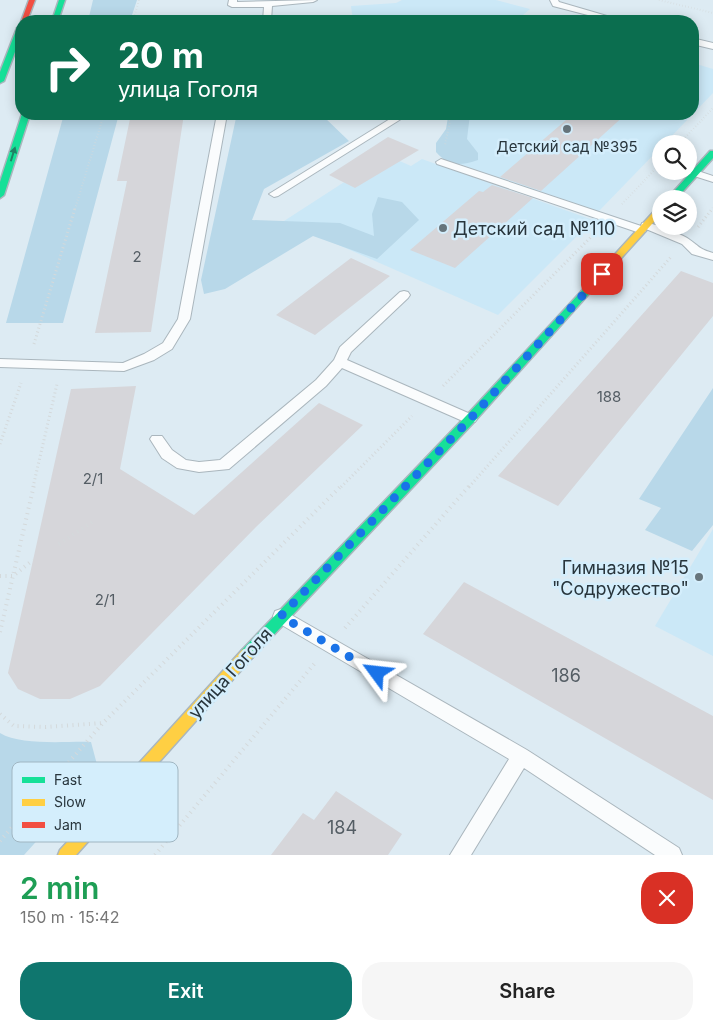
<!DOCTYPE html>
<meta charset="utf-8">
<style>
body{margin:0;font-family:Inter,sans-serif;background:#f6f6f6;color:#222;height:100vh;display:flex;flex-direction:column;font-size:19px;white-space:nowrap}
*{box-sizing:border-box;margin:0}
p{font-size:16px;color:#767676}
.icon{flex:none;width:28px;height:28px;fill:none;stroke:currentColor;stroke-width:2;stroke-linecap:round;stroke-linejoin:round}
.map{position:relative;height:855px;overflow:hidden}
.panel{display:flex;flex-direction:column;background:#fff;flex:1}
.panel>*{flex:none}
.guide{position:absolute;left:15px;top:15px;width:684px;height:105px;border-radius:20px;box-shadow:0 2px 12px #0003;background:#0b6e4f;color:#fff;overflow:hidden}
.fabs{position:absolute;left:652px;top:135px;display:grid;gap:10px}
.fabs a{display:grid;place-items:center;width:45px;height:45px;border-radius:50%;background:#fff;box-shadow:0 2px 12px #0003;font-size:25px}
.pin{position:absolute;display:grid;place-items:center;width:42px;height:42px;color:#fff;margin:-21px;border-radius:10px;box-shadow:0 2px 8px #0006}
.me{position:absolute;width:55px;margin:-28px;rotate:300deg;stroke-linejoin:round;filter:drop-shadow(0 0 4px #0008)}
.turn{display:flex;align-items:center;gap:18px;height:105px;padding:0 20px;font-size:22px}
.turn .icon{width:65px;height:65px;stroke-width:2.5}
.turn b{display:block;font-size:35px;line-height:42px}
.round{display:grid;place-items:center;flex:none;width:52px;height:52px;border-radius:20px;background:#f6f6f6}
.summary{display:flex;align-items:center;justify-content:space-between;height:85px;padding:0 20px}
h1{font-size:30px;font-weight:600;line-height:38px;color:#1e9e55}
.action{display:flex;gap:10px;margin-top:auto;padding:10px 20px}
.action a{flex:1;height:58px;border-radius:20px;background:#0f766e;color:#fff;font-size:20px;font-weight:600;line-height:58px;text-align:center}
.action a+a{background:#f6f6f6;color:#222}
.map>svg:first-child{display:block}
.built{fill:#cbe8f7}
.green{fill:#b8d8e9}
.building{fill:#d6d6da}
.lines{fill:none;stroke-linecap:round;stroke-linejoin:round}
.lane-casing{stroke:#aab6bd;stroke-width:2}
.fast-casing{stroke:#aab6bd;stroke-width:3}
.slow-casing{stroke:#aab6bd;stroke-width:3}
.jam-casing{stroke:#aab6bd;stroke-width:3}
.path-far2{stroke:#d4d9db;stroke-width:2;stroke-dasharray:0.5 2.5;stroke-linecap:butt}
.path-far1{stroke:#d4d9db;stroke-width:3;stroke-dasharray:1 3;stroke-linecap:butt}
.path{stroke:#d4d9db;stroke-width:4;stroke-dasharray:1 4.5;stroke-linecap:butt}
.lane{fill:#fafcfd;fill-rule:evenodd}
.fast{fill:#16e098;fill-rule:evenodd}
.slow{fill:#ffcf43;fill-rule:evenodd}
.jam{fill:#f24e42;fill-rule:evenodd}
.oneway{fill:#208265}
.route{stroke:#1a73e8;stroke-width:9;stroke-dasharray:0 16.2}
.poi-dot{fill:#67757c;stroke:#d4eefc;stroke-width:2}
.labels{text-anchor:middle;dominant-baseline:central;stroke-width:5;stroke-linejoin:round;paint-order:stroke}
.far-poi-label{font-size:15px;fill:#28353c;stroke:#d4eefc}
.number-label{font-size:15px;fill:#545d64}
.poi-label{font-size:18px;fill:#28353c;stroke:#d4eefc;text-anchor:start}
.street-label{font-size:18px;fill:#28353c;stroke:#d4eefc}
.near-number-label{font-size:18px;fill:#545d64}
.key{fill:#d4eefc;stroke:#a0b6c2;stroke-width:1}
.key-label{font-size:14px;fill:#28353c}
</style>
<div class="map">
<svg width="713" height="855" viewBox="0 0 713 855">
<rect width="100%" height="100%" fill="#ddebf3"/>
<path class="built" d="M402,0H496L530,9L523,15L546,21H353L351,6L396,3Z
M693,63L713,69V93L664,144H661V147L598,212L450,161L458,114H692Z
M386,155L411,166L422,159L593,220L498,315L284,221Z
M713,529V656L655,626Z"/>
<path class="green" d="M93,0H137L130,21H88Z
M64,114H119L63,323H6Z
M254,114H329L324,117L349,141L264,189L252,220L340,223L374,236L372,214L378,197L402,202L419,220L377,259L313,236L225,289L204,294L201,280L236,118Z
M441,114H470L467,139L478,153V160C460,166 449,167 436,152V143L446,129L448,117Z
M713,388V525L692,551L645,530L661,508L639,499Z
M0,733C21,746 66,741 91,742L99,772L24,855H0Z"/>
<path class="building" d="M131,114H184L151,332L95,333L127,181H117Z
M573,114H626L541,191L500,177Z
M388,137L419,150L355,188L329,175Z
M492,185L533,198L455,268L410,250L479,191L483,192Z
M351,258L390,276L315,335L276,315Z
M681,271L713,283V316L558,506L498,476Z
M136,386L120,469L194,515L319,403L363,425L257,526L100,686L70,699H40L18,689L8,673L71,389Z
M464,582L713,716V800L423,634Z
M336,791L402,834L388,855H271L303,813L314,820Z"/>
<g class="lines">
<g class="lane-casing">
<path id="lane" d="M229,0H237V2L317,0L313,2L272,6L271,21H263L264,7H232L228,5Z
M550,0H558L559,2L624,21H611L553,6Z
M692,38L713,43V49L692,44Z
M217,114H227L190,319L172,349L154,360L124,371L0,367V359L123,363L144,354L163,343L178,319Z
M398,114H409L278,196L274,197L269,194Z
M441,159L641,226L642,223C650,221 682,234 690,240C700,247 699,249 713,253V260L692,254L682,244L646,229L645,232H637L437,164L436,162Z
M695,170L713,176V182L691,175L690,173L691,171Z
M404,291L408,292L410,295L408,298L351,352L347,360L475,416L477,419L475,422H465L342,368L326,386L229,469L199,472L177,468L162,458L150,439L152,436H162L172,450L186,460L199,462L220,460L316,380L334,360L340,347L400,292Z
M281,609L527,750L679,848L682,855H655L524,768L471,855H450L509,759L275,621L273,616L275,611Z"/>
</g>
<g class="fast-casing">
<path id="fast" d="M59,0H65L58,21H52Z
M21,26V36L4,81L0,83V72L17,28Z
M22,114H30L4,195L0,198V182Z
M710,151H713V158L676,199H667Z
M592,282L595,283L597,285L595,287L474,422L252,658L247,660L242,658L240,654L242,650L466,416L589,283Z"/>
</g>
<g class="slow-casing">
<path id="slow" d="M661,206V214L595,287H589L587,285L589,283L658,207Z
M247,648L252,650L254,654L252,658L76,855H58L60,850L242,650Z"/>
</g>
<g class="jam-casing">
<path id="jam" d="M29,0H35L27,21L21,22Z"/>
</g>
<path class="path-far2" d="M659,0L713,13
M133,21L139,0
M443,114L450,121L445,145
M679,144L713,108
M622,204L661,163
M75,209L104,114"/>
<path class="path-far1" d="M698,227L713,208
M34,344L75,208
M443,386L594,234
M0,444L21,383
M33,487L57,384
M341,487L412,416
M469,487L671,257"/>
<path class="path" d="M59,544L92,522
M0,576H13L33,560
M345,628L470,485
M0,632L34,485
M0,714L14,726L46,727L103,723
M0,841L103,723L342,485
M155,855L315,663"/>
<use href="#lane" class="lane"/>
<use href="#fast" class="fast"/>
<use href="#slow" class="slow"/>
<use href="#jam" class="jam"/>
</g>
<defs><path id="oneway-solid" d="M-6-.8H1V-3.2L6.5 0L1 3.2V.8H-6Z" transform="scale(1.25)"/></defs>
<use class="oneway" href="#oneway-solid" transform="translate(13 154) rotate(-73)"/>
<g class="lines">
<path class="route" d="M377,673L281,616L470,419L602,274"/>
</g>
<g class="poi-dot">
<circle cx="567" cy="129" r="5"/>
<circle cx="443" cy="228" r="5"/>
<circle cx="699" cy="577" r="5"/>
</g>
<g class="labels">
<g class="far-poi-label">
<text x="567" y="146">Детский сад №395</text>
</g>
<g class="number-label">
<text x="137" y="256">2</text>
<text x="609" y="396">188</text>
<text x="93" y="478">2/1</text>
<text x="105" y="599">2/1</text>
</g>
<g class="poi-label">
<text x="453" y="228">Детский сад №110</text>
<text x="689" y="567" text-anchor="end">Гимназия №15<tspan x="689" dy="21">"Содружество"</tspan></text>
</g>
<g class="street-label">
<text transform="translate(230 673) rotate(-48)">улица Гоголя</text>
</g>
<g class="near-number-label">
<text x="566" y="675">186</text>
<text x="342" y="827">184</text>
</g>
</g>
<rect x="12" y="762" width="166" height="80" rx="8" class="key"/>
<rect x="22" y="777" width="23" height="6" fill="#16e098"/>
<rect x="22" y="799" width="23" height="7" fill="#ffcf43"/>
<rect x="22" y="822" width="23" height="6" fill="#f24e42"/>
<g class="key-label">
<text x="54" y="785">Fast</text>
<text x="54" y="807">Slow</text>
<text x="54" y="830">Jam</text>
</g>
</svg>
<div class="fabs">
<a><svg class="icon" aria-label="search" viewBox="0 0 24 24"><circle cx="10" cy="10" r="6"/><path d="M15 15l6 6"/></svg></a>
<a><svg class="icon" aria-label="layers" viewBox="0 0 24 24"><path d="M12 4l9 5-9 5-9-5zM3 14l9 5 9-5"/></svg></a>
</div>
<div class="pin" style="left:602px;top:274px;background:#d93025"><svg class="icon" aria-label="arrive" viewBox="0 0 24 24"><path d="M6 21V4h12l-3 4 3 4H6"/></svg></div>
<svg class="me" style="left:377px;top:673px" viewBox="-20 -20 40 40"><path d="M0-17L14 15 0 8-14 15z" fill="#1a73e8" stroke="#fff" stroke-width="4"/></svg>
<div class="guide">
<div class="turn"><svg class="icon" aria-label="right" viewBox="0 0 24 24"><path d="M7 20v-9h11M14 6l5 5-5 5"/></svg><div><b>20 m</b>улица Гоголя</div></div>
</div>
</div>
<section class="panel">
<div class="summary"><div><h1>2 min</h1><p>150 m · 15:42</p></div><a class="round" style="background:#d93025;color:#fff"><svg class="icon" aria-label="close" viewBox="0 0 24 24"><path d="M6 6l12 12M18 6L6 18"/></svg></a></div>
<div class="action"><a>Exit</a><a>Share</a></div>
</section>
